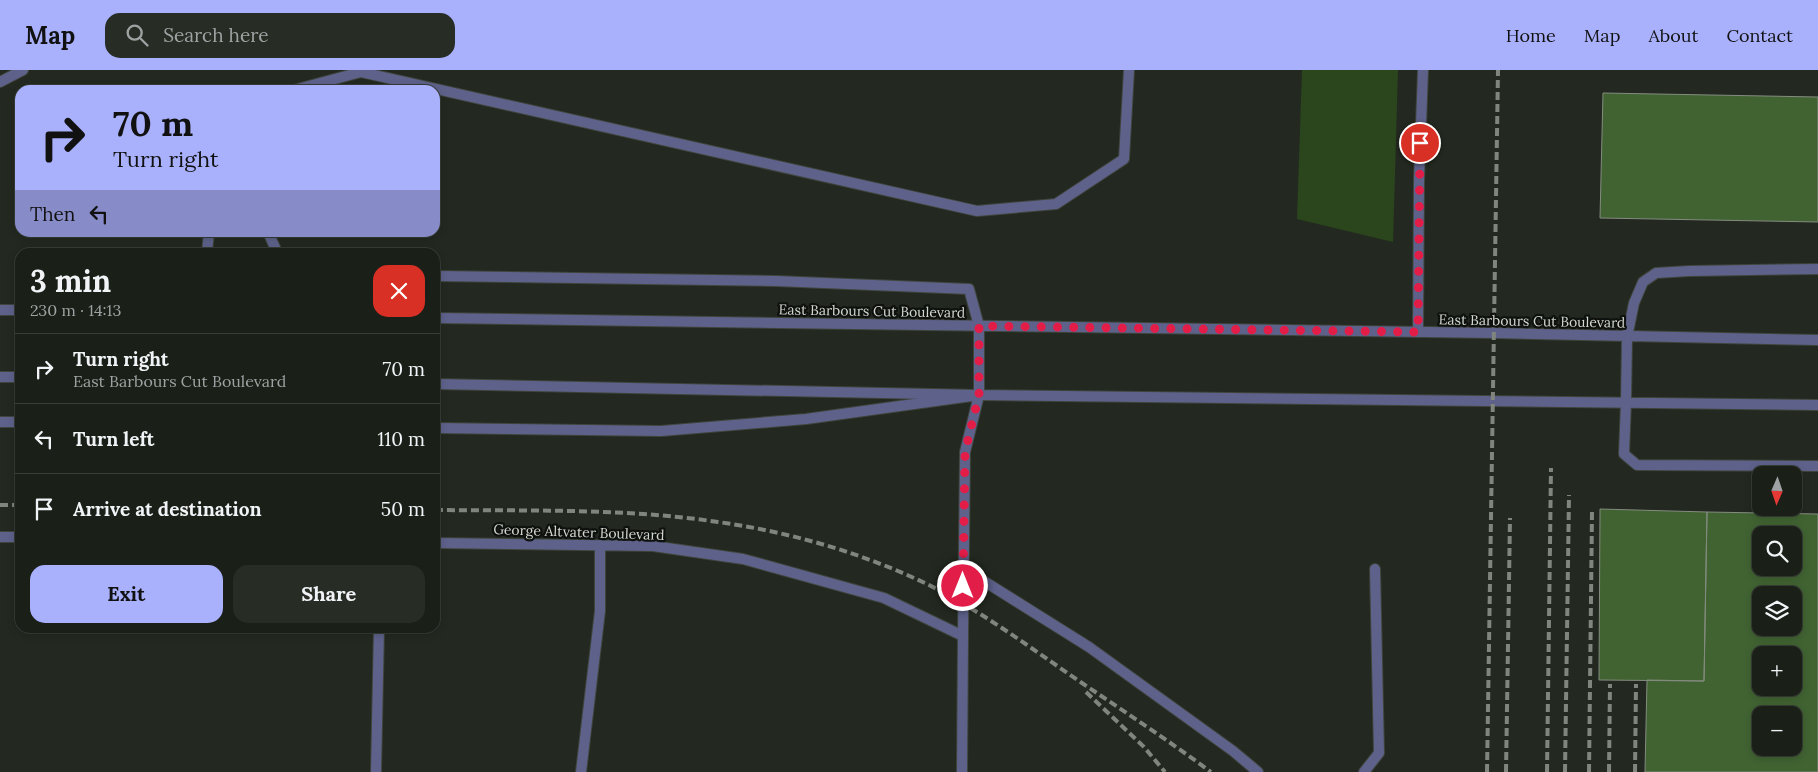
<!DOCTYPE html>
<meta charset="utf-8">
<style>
body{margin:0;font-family:Lora,serif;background:#272c25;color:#f1f3f6;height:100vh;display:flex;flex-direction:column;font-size:19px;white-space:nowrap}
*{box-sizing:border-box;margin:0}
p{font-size:16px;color:#9fa2a2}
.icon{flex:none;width:28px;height:28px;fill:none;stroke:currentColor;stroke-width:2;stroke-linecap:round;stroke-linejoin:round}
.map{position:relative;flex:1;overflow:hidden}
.panel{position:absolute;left:15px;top:178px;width:425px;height:385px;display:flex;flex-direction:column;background:#1a1f18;border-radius:15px;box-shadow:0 2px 8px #0003,0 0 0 1px #383d37}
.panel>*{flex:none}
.top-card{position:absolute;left:15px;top:15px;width:425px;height:152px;border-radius:15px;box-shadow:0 2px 8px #0003,0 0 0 1px #383d37;background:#a9b0fc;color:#111;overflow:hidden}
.needle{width:32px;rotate:182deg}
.fabs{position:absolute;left:1752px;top:396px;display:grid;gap:10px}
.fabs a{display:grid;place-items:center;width:50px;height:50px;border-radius:10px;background:#1a1f18;box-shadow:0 2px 8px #0003,0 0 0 1px #383d37;font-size:25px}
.pin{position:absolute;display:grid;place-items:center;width:42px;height:42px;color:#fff;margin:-21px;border:2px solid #fff;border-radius:50%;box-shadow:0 1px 5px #0007}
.me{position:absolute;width:55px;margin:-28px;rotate:0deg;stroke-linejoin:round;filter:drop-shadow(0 0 4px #0008)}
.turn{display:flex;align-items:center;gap:18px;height:105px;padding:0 15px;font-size:22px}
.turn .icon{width:65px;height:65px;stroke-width:2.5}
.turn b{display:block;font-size:35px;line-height:42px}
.then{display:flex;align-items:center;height:48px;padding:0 15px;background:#0003;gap:10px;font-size:19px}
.round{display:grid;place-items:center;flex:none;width:52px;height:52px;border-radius:15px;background:#272c25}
.summary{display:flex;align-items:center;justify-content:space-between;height:85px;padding:0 15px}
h1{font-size:30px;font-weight:800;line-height:38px}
.cta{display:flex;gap:10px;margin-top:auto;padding:10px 15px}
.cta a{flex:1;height:58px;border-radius:15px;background:#a9b0fc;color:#111;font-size:20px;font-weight:800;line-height:58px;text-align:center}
.cta a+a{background:#272c25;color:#f1f3f6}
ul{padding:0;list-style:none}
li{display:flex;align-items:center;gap:15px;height:70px;padding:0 15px;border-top:1px solid #383d37}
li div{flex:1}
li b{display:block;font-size:19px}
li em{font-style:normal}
header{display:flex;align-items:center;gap:30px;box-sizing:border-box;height:70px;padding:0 25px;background:#a9b0fc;color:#111}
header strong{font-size:24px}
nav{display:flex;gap:28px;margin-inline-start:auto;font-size:18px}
.search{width:350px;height:45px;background:#272c25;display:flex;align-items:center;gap:12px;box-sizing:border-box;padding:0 18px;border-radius:15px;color:#9fa2a2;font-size:19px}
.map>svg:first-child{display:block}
.green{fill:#2b461d}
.building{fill:#416332;stroke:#848c80;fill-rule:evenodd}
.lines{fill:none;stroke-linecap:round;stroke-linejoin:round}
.service-casing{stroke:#3f453c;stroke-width:12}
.tertiary-casing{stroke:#3f453c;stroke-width:12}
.service{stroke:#5e628b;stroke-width:10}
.tertiary{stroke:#5e628b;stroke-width:10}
.rail{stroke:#80857d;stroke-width:4;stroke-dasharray:8 4;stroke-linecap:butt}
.route{stroke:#e11d48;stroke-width:9;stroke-dasharray:0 16.2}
.labels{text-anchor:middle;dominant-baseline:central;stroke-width:4.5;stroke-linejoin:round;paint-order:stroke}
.street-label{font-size:14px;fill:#d3d8d1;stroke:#0e110d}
</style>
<header>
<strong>Map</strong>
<div class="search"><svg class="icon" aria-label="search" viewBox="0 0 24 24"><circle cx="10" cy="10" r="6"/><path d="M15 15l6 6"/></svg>Search here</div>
<nav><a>Home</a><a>Map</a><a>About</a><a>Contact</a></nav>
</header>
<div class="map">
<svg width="1818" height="702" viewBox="0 0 1818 702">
<rect width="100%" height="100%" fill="#232920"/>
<path class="green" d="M1302,0H1398L1393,172L1297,149Z"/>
<path class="building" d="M1603,23L1818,27V152L1600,148Z
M1600,439L1707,442L1704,611L1599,610Z
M1707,442L1818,444V702H1645L1647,610L1704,611ZM1761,465H1794V498H1761ZM1761,525H1794V558H1761ZM1761,585H1794V618H1761ZM1761,645H1794V678H1761Z"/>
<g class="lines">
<g class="service-casing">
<path id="service" d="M0,12L23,0
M294,20L361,2L977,141L1056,134L1124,89L1129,0
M268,162L277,182
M207,182L209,162
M435,206L776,211L969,219L979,256
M1418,262L1419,110L1423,0
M1627,267L1634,233L1643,212L1656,203L1689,201L1818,199
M1626,332L1624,384L1637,395L1818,396
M0,352H20
M435,358L661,361L806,349L979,325L965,382L963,566
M0,467H20
M435,473L653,476L743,489L884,528L963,566L962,702
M963,498L1089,577L1233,681L1258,702
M376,702L379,558
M581,702L600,541V475
M1364,702L1379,683L1375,499"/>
</g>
<g class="tertiary-casing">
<path id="tertiary" d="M0,240H20
M435,248L1494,263L1818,270
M979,256V325
M0,307H20
M435,314L979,325L1818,335
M1626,332L1627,267"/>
</g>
<use href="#service" class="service"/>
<use href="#tertiary" class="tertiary"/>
<path class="rail" d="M0,435H20
M435,440C529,441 625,438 718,452C790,462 863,483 929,515C983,542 1032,579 1082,613C1125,642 1169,671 1211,702
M1086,622L1144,677L1165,702
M1487,702L1498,0
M1506,702L1510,448
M1547,702L1551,398
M1565,702L1569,425
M1589,702L1592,442
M1609,702L1610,614
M1635,702L1636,614"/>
</g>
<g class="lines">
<path class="route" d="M963,516L965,382L979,325V256L1418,262L1420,73"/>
</g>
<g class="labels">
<g class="street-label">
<text transform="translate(872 241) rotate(1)">East Barbours Cut Boulevard</text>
<text transform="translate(1532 251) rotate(1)">East Barbours Cut Boulevard</text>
<text transform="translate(579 462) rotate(2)">George Altvater Boulevard</text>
</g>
</g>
</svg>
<div class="fabs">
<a><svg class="needle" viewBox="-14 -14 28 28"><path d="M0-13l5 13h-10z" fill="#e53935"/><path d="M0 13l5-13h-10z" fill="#9fa2a2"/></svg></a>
<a><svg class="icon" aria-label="search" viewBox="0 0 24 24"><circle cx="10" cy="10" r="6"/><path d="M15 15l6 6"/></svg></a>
<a><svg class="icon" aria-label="layers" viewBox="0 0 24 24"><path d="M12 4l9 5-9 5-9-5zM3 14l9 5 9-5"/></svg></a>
<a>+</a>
<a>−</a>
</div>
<div class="pin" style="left:1420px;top:73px;background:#d93025"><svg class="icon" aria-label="arrive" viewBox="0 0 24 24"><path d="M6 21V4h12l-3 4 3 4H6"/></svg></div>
<svg class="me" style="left:963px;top:516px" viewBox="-20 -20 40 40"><circle r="17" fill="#e11d48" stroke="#fff" stroke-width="3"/><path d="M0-11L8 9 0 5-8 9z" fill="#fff"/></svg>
<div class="top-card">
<div class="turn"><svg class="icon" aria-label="right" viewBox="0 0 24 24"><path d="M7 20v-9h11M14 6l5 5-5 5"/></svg><div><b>70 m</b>Turn right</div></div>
<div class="then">Then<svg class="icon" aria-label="left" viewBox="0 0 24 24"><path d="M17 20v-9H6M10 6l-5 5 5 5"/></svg></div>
</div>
<section class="panel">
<div class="summary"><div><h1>3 min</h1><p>230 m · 14:13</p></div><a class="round" style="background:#d93025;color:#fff"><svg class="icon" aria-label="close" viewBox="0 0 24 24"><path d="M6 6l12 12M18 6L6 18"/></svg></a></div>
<ul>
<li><svg class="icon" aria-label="right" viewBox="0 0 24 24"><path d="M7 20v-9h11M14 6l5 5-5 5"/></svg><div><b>Turn right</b><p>East Barbours Cut Boulevard</p></div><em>70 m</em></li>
<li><svg class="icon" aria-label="left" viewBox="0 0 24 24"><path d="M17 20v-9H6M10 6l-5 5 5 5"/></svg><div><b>Turn left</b></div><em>110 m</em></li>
<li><svg class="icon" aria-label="arrive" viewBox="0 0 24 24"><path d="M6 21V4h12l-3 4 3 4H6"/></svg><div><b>Arrive at destination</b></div><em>50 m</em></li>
</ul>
<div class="cta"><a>Exit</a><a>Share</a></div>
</section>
</div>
